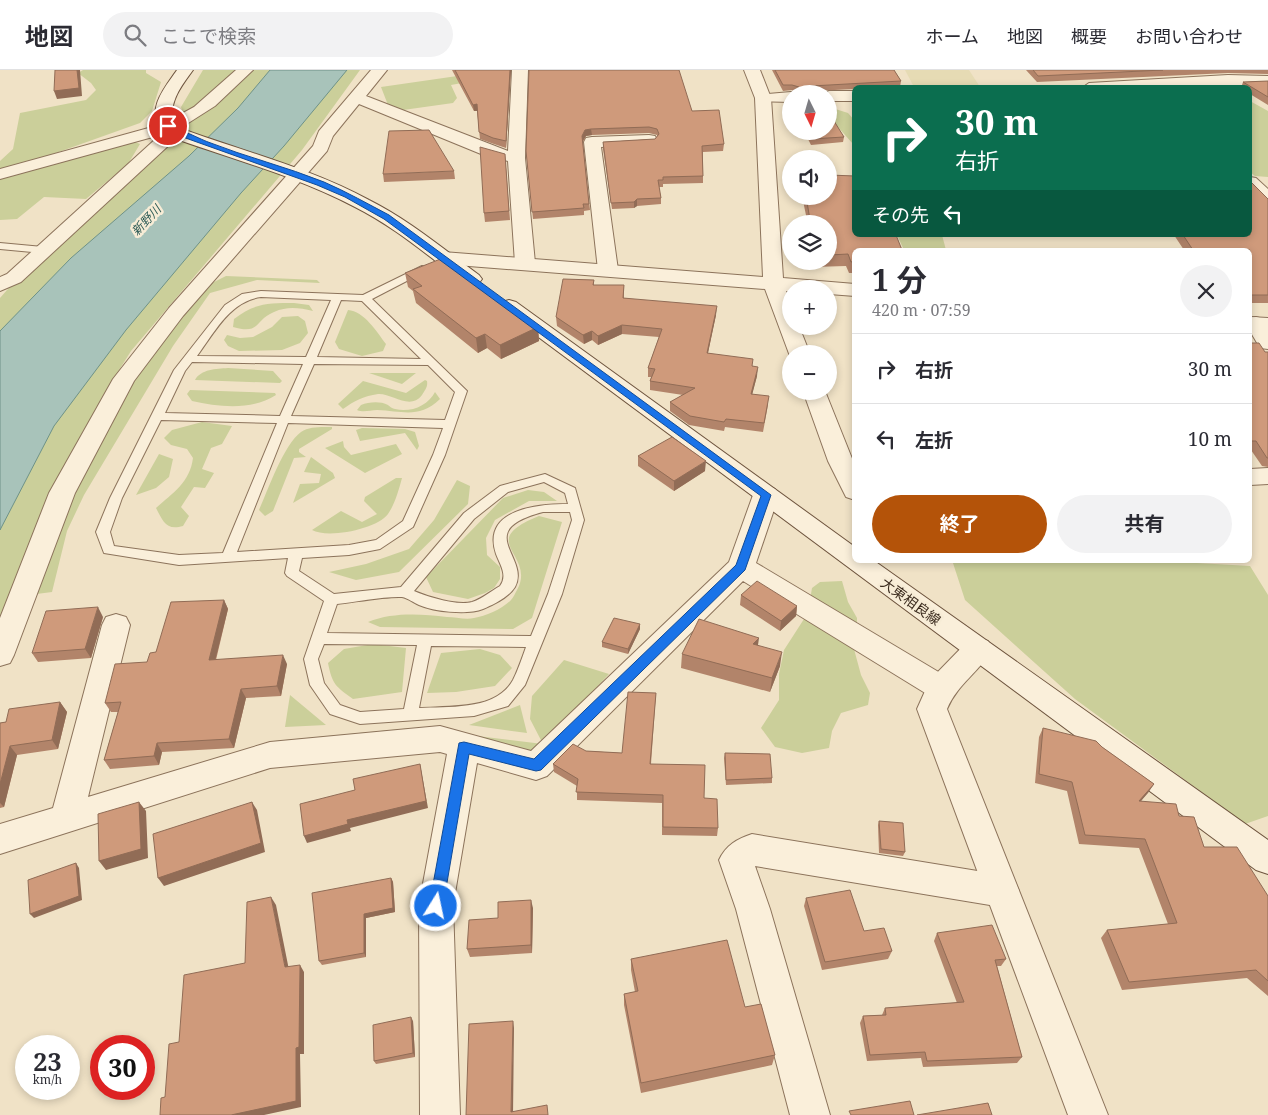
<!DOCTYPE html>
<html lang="ja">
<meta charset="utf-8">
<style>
body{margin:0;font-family:"Noto Serif","Noto Sans JP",serif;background:#f2f2f3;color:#2b2b33;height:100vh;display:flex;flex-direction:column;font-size:19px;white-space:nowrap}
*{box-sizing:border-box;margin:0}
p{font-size:16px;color:#7c7c81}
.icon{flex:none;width:28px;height:28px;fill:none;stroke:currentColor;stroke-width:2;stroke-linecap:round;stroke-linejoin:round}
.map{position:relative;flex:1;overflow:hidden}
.panel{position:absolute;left:852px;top:178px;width:400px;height:315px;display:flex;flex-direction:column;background:#fff;border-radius:8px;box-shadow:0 2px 8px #0003}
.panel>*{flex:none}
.top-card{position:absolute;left:852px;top:15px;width:400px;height:152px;border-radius:8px;box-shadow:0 2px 8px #0003;background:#0b6e4f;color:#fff;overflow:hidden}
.needle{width:32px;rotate:175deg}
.controls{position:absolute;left:782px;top:15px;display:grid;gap:10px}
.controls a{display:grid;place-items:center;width:55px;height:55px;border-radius:50%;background:#fff;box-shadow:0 2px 8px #0003;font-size:25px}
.speed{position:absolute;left:15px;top:965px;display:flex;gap:10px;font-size:25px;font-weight:700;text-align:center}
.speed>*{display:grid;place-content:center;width:65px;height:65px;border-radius:50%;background:#fff;box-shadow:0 2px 8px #0003;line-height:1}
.speed small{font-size:12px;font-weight:400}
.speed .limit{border:8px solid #d22;background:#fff;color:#111}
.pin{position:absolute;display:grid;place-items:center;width:42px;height:42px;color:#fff;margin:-21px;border:2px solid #fff;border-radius:50%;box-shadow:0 1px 5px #0007}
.me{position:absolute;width:55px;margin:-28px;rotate:10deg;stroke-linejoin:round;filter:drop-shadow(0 0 4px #0008)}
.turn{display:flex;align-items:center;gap:18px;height:105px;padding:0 20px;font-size:22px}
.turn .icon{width:65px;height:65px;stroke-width:2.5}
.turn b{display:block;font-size:35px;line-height:42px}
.then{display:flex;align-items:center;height:48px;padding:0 20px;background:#0003;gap:10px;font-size:19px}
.round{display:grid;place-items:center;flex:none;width:52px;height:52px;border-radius:26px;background:#f2f2f3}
.head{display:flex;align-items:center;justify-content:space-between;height:85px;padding:0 20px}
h1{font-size:30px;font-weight:700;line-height:38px}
.primary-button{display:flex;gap:10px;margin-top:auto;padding:10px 20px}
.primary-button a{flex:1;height:58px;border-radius:30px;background:#b45309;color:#fff;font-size:20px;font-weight:700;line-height:58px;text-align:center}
.primary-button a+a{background:#f2f2f3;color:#2b2b33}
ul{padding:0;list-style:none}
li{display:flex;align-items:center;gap:15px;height:70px;padding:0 20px;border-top:1px solid #e1e1e2}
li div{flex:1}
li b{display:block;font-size:19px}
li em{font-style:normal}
header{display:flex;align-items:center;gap:30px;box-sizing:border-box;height:70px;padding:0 25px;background:#fff;border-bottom:1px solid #e1e1e2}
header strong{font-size:24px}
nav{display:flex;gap:28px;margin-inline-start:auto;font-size:18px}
.search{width:350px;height:45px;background:#f2f2f3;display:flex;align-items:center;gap:12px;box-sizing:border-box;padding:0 18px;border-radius:28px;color:#7c7c81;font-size:19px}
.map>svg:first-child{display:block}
.farmland{fill:#e6dbb4}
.green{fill:#cbcf9a}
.water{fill:#a8c3ba;stroke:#6e9288}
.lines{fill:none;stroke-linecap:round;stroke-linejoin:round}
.service-casing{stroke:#8c735b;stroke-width:2}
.minor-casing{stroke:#8c735b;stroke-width:2}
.tertiary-casing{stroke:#8c735b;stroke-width:2}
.secondary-casing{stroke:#6e543e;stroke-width:2}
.service{fill:#faefda;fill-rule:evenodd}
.minor{fill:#faefda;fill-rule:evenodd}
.tertiary{fill:#faefda;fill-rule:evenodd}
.secondary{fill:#faefda;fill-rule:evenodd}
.wall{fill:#b2846a}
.shaded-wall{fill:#916c56}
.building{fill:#cf9a7b;stroke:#916c56}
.route{fill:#1a73e8;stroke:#114b97}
.labels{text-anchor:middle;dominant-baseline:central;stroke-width:5;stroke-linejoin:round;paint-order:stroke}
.far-water-label{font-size:12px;font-style:italic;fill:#2e5c57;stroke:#f7ecd6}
.street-label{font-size:14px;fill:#3c2c1f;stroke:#f7ecd6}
</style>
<header>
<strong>地図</strong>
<div class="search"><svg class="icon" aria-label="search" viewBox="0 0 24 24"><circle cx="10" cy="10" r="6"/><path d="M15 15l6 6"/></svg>ここで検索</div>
<nav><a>ホーム</a><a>地図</a><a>概要</a><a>お問い合わせ</a></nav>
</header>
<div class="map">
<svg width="1268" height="1045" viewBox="0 0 1268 1045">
<rect width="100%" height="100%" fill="#f0e2c6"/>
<path class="farmland" d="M905,0H969L980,17H914Z"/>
<path class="green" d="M83,0H146V3L161,12L152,41L140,53L0,103V91L13,79L20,43L86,30L96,20L91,13L78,3Z
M203,0H360L302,80L131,281L101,329L24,518L0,590V228L14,212L57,171L187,55L181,37Z
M485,2L506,5L451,15L457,28L453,33L396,41L388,35L381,17Z
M1250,31L1268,41V107L1255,106L1250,102Z
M829,37L848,43L855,51V92L853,74L829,47Z
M133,71L140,74L128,94L86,129L44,127L17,149L0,150V108Z
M897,165H942L946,180H904Z
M226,206L317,210L320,213L257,210L210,223L173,276L84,425L67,461L52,522L29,525L47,470L132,311L198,220Z
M294,233L309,235L313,241C299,238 288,236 274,242C254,250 261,265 233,257L234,249C254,233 269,233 294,233Z
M348,240C364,241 377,262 386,274L383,281L362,286L339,279L335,272Z
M298,246L305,251L308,263L300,273L282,280L239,281L228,276L224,270L227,265L240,268L253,267L272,257L282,247Z
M228,298L273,301L282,311L280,313L195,310C201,299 216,299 228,298Z
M369,303H416L402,314Z
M425,310L427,311C428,317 425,320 422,325C410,341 392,323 378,324C364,326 354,331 343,339L338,334L363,311L406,323Z
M190,320L275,323L276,325C251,341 219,337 192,331L187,324Z
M435,322L440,329C419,349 403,341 377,340C370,340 364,343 357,340L361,335C369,332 380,331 388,335C389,336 393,339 395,339C410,343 428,336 435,322Z
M202,352L232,356L222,374L211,378L202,399L214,403L205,418L194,417L181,437L189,446L183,456C166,461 163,451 156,438C173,423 190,412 193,388L187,379L171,375L164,368L172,360Z
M332,357V359L299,379V382L306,387L294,388L273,441L265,446L259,440C268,420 284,374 301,362C310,356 322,357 332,357Z
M362,358L405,359L415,362L419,376L417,380L405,363L360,371L356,360Z
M343,371L344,377L351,385L396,374L402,384L365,403L325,378Z
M159,384L173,389L169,407L156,418L136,425Z
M311,387L333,403L335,408L293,433L300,414L319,413L321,404L304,402Z
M396,408H402C399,419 395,434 388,444C377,459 328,469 312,460L341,441L362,452L377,444L364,431L365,427Z
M457,410L470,416L468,434L399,502L356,510L329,502L366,494L409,479L434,450Z
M528,420L544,422L557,431H529L495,450L486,468L487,485L500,497V509L494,518L485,523L468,529L433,522L426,507L503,428Z
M539,446L562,452L532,548L513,559L380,557L368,552C393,542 421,544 447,547C455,547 466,550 474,548C486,546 502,539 511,530C514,527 515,523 517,520C537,484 474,472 539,446Z
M952,490H1144L1250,496L1268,525V746L1245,754L1075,629L965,530Z
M842,511L848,532L857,548V559L809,536L812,518L820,512Z
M804,549L851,568L861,605L870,623L868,635L841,643L832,661L829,678L802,683L775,677L761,658L779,630V604L784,580Z
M373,574L406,578L402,622L353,629C336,617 332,614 328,593L344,579Z
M480,579L500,585L512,598L495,616L456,622L427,623L441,583Z
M564,590L609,604L526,693L440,669L238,688L275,671L412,658L543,674L530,649L532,626Z
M290,625L326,655L285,657Z
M520,635L527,663L469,655Z"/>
<path class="water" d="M270,0H347L284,76L241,123L126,260L54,356L0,460V261L71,188L189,86L238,38Z"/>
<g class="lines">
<g class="service-casing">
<path id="service" d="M0,173L43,177L48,180L43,183L0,179Z
M422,196L426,197V201L372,229L467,321L445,385L413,457L380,479L349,485L302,488L299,501L334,524L401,517L464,443L500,416L545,404L575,418L584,450L562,524L525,615L508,636L474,646L360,654L330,644L310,615L304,589L324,531L287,506L285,503L288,488L179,495L104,483L96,462L110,428L174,300L225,235L242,224L261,221L363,225ZM261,227L331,230L306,287L197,286C214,263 230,231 261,227ZM341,230L362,231L421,289L317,287ZM192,292L303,294L280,346L165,343L185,301ZM314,294L428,295L455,322L445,350L291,346ZM161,350L277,353L223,483L179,485L114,476L110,462L122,428ZM288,353L443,358L433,385L403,451L376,470L349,475L237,482ZM544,412L565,423L568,434C538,434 481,439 496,484C500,495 508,505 500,516C491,521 482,529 472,532C457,536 428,527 414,521L474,449L508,422ZM543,442H570L572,450L548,524L531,566L327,563L337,534C355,532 386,526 402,527C408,528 414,533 419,535C435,542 468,545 483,539C493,535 509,527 515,517C531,487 471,461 543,442ZM324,574L417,575L404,639L360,642L340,635L324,613L318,589ZM431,576L526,577C522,588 518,600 513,610C496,641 449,636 419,638Z"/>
</g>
<g class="minor-casing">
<path id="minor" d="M236,0H253L215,36L182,57L183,60L181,64L21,212L0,221V207L7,204L160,65L0,109V99L163,54L194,37Z
M371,0H387L366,26L508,81L512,0H528L525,88L535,193L532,197L525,199L518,197L515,193L508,91L481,84L359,34L333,66L327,81L183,246L134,311L75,423L14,585L10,593L0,596V548L49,423L113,309L169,238L313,76L319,61Z
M1228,5L1268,6V16L1082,18L1089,13Z
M829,21H855V31H829V24H823Z
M791,22L797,24H791V32L757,31L755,28L757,25Z
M649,65L655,66L657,70L655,74L601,77L618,200L615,204L608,206L601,204L598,200L584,72L586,68L592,67Z
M1250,107L1256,108L1268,119V134L1262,133L1250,122Z
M1256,247L1263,249L1268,255V279L1260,278L1250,261V248Z
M1268,398V414L1250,415V399Z
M766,416L775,419L779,425L756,493L952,610L956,618L952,626L941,630L930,626L743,511L547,706L536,710L477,693L453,835L460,1045H420L419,835L447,684L440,682L270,698L0,784V754L53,738L102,555L106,547L116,544L126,547L130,555L88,727L270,672L440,656L531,681L729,492L753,425L757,419Z
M752,764L1002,805L1014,810L1019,821L1014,832L1002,837L755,796L770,839L830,1045H790L736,839L719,790C726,775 737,769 752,764Z"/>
</g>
<g class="tertiary-casing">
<path id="tertiary" d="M744,0H760L771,28L783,208L855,214V226L829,224V219H791V221H786L791,235V256H799L810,284H791V289L765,219L443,194L436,192L433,188L436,184L443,182L763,207L755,28Z
M1250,247L1268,248V260L1250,259Z
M803,321H825L855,396V430L846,427L828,391Z
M978,568L988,571L992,579C980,602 958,613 947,639L1108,1045H1068L917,639L930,610L968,571Z"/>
</g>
<g class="secondary-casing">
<path id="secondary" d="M177,0H193C182,15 170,30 172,50L175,54L188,61C249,83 312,99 369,130C409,150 443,179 479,205L482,209L479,213L472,215L465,213C429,187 395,157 355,137C298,107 236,90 176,69C172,66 166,64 163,60C144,41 166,16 177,0Z
M509,230L516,232L855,477V490H873L1268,770V804L1256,800L502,240L499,236L502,232Z"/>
</g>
<use href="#service" class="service"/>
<use href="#minor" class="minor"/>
<use href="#tertiary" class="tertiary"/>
<use href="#secondary" class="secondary"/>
</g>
<path class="wall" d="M452,0H511L506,78L494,74L480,69L477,41H474Z
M529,0L692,41L724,74L723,81L703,82V113L663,114V117H659L661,128V134L637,136L634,138L612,139L603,79V72L655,69L657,67V65L649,63L592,65L586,66L583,72L590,140L584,141V145L533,149L526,81Z
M772,0H894L901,11L900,17L855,18V19L815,21H793L792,20L783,21Z
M1026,0H1268V4L1228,3L1037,12Z
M1268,11V35L1250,24V18H1241L1243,12Z
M790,28H791V37L789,34Z
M804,61H829L844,67L843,72L811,75Z
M505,84L510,150L485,152L484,143Z
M454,101L455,109L384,112L383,104Z
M802,126H829L855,180V203H849L846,196L813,197L810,191H829V154H798L799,150H807Z
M1268,129V233H1250V180H1184L1174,165H1250Z
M405,203L538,257L539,271L501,289L487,278L478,283L416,233L413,221L408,217Z
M594,210V215H624V228L716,245L708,283L753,296L757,306L752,324L768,335L763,362L725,357L724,361L689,355L670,341V332L683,325L650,320V311L651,307H648V298L659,267L622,264L598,275L592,270L584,274L557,256L556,247Z
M1250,273L1265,282H1268V397L1262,396L1251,380H1250Z
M638,386L705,401L674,421L638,396Z
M741,525L797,536L796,546L780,561L740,535Z
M224,530L228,539L216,590L287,594L281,626L246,628L234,678L162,682L159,695L110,699L104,690L118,642H111L105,633L147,592L156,582Z
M103,547L91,588L38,592L32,583Z
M640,554V559L628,584L602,577V572Z
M682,584L780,596L770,622L681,598Z
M656,623L651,694L704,728L718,758L717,766L662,765V733L577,730V716L554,702L553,694L586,681L622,683Z
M60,632L67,642L58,679L17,685L4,737L0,738V653L6,652Z
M1043,658L1102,677L1154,714L1141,731L1179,746L1204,777L1268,826V926L1247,908L1122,920L1101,868L1107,860L1168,854L1139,778L1079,774L1067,721L1035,713L1039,667Z
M725,683L772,708V713L726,715L724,688Z
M879,751L905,782L903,786L879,783L878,755Z
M391,808L393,812L395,842L366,848V887L322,895L319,891Z
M806,828L864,861L892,881L888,889L822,900L804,836Z
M533,838L532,883L470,887L467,879L498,848Z
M937,863L1006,889L1001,896H997L1022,987L1017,993L923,997L921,988L867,991L860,953L863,946L882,945L885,938L957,933L934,871Z
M631,889L745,937L775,985L772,995L641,1023L624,935V924L635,922L631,900Z
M413,951L415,987L376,994L374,991Z"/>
<path class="shaded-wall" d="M77,0H80L82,26L57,29L54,21Z
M510,0H511L506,78V71Z
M477,34L478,41H474L473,35Z
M591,59L592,65L586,66L582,72V66L585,60Z
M637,129V136L634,138V132Z
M717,236L716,245L706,292L707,283Z
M622,255V264L598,275V266Z
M538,257L539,271L501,289L500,275Z
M592,261V270L584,274L583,265Z
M485,264L487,278L478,283L476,268Z
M758,297L757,306L750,333L751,324Z
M706,391L705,401L674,421V411Z
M224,530L228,539L213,599L209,590Z
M797,536L796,546L780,561L781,551Z
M98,537L103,547L91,588L85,579Z
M640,554V559L628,584V579Z
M759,568L757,582L753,574Z
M782,582L780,596L770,622L772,608Z
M283,585L287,594L281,626L277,616Z
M241,619L246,628L234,678L229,669Z
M60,632L67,642L58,679L52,670Z
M157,673L162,682L159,695L154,686Z
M10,676L17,685L4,737L0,733V714Z
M420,694L428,738L350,758L351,761L307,773L304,766Z
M1154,714L1148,723L1133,740L1139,731Z
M139,732L146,741L148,788L106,800L99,791Z
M252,732L257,740L265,782L164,816L158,808Z
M76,793L79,798L82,830L34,848L30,844Z
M391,808L393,812L395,842L366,848V887L364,883V844Z
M271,827L276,835L290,905L285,897Z
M531,830L533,838L532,883L531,875Z
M300,895L304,902V984H300L301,1037L264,1045H231L296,978Z
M411,947L413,951L415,987L413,983Z
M513,951L514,958L513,1045L511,1042Z"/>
<path class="building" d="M55,0H77L79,18L54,21Z
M455,0H510L506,71L493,68L479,62L477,34L473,35Z
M529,0H679L692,41L719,40L724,74L702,76L703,106L663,107V110H658L661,128L637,129L634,132L611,133L603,72L655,69L659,64L657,59L649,57L591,59L585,60L582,66L589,134H583L584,138L532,142L526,81Z
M775,0H894L901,11L811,16L816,24H793L794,20H799V17L792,15H783Z
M1033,0H1163L1038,6Z
M1268,11V27L1243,12Z
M829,43L844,67L811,69L807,61H829Z
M429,60L454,101L383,104L389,61Z
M480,77L505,84L509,141L484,143Z
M829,105L855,106V165H896L902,180H855V191L851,192L848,184L829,185V154H801L799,150H810L806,126H829Z
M1250,111L1268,129V225H1250V180H1193L1183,165H1250Z
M443,188L538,257L500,275L485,264L476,268L413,219L422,216L405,203Z
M563,209L594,210L593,215H624L623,228L717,236L707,283L753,289L752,296L758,297L751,324L769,326L764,353L726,349L724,352L690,346L670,332L695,318L650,311L655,299L648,298L662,259L622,255L598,266L592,261L583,265L556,247Z
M1250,273H1259L1265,282H1268V388H1267L1256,371H1250Z
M672,367L706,391L674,411L638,386Z
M757,511L797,536L781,551L741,525Z
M224,530L209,590L283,585L277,616L241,619L229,669L157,673L154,686L104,690L121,632L105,633L115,594L147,592L150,583L156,582L171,532Z
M98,537L85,579L32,583L46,541Z
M614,548L640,554L628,579L602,572Z
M699,549L759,568L753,574L782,582L772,608L682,584Z
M628,622L656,623L650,694L705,695L704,728L717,729L718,758L663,757V725L576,722L578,709L553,694L573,674L586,681L622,683Z
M60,632L52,670L10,676L0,714V653L6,652L9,639Z
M1043,658L1096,671L1102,677L1154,714L1139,731L1176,734L1179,746L1194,747L1204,777H1237L1268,826V911L1256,900L1129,912L1107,860L1177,853L1145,769L1085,765L1072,712L1039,704Z
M725,683L770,684L772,708L726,710Z
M420,694L426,731L347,750L348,754L304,766L300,734L355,720L353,709Z
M139,732L141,779L99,791L98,744Z
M252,732L261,773L158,808L153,764Z
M879,751L903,753L905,782L881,779Z
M76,793L79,826L30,844L28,810Z
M391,808L393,838L364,844V883L319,891L312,823Z
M850,820L864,861L884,858L892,881L825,892L806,828Z
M271,827L285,897L300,895L299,977L296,978V1031L231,1045H160L161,1028L165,1027L169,974L179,972L184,905L245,893L247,832Z
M531,830V875L467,879L469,850L498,848V832Z
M992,855L1006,889L995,890L1022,987L927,991L925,982L870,985L863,946L886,945L885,938L964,932L937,863Z
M727,870L745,937L761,934L775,985L641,1013L624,924L638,921L631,889Z
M411,947L413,983L374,991L373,955Z
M513,951L511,1042L547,1035L548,1045H466L469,954Z
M910,1031L914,1045H851L849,1041Z
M988,1033L992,1045H917Z"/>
<path class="route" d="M166,55C172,55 200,69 208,72C246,87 287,97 324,112C347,122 368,134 389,145L771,425L745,500L541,700L536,701L469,684L443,836L441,840L436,842L431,840L429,836L459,673L464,672L534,689L736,495L761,426L384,149L345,127L317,115L180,66L166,58Z"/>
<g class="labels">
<g class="far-water-label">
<text transform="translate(146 150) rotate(-47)">新野川</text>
</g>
<g class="street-label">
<text transform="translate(911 531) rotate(36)">大東相良線</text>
</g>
</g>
</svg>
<div class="controls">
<a><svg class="needle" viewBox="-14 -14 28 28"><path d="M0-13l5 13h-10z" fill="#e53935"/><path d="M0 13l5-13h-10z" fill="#7c7c81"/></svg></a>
<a><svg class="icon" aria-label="sound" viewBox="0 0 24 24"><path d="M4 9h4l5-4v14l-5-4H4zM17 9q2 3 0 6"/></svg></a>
<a><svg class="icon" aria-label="layers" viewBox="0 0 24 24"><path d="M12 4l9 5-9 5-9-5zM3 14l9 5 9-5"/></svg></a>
<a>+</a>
<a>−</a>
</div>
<div class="speed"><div>23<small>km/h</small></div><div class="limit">30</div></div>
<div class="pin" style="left:168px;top:56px;background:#d93025"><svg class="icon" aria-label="arrive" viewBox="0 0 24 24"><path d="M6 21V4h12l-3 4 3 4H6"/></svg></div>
<svg class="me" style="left:436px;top:836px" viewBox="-20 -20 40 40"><circle r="17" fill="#1a73e8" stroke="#fff" stroke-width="3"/><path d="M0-11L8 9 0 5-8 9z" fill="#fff"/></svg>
<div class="top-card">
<div class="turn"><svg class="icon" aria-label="right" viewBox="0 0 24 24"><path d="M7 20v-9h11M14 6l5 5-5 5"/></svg><div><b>30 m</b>右折</div></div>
<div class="then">その先<svg class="icon" aria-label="left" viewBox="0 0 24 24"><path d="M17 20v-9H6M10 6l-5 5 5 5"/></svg></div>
</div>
<section class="panel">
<div class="head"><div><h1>1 分</h1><p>420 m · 07:59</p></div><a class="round"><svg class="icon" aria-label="close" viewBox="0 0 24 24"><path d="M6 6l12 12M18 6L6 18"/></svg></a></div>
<ul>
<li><svg class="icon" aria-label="right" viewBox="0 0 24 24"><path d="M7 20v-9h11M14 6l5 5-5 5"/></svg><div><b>右折</b></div><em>30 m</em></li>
<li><svg class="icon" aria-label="left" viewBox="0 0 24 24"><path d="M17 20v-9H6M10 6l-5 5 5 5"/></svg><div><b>左折</b></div><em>10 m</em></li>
</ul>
<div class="primary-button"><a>終了</a><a>共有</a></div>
</section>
</div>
